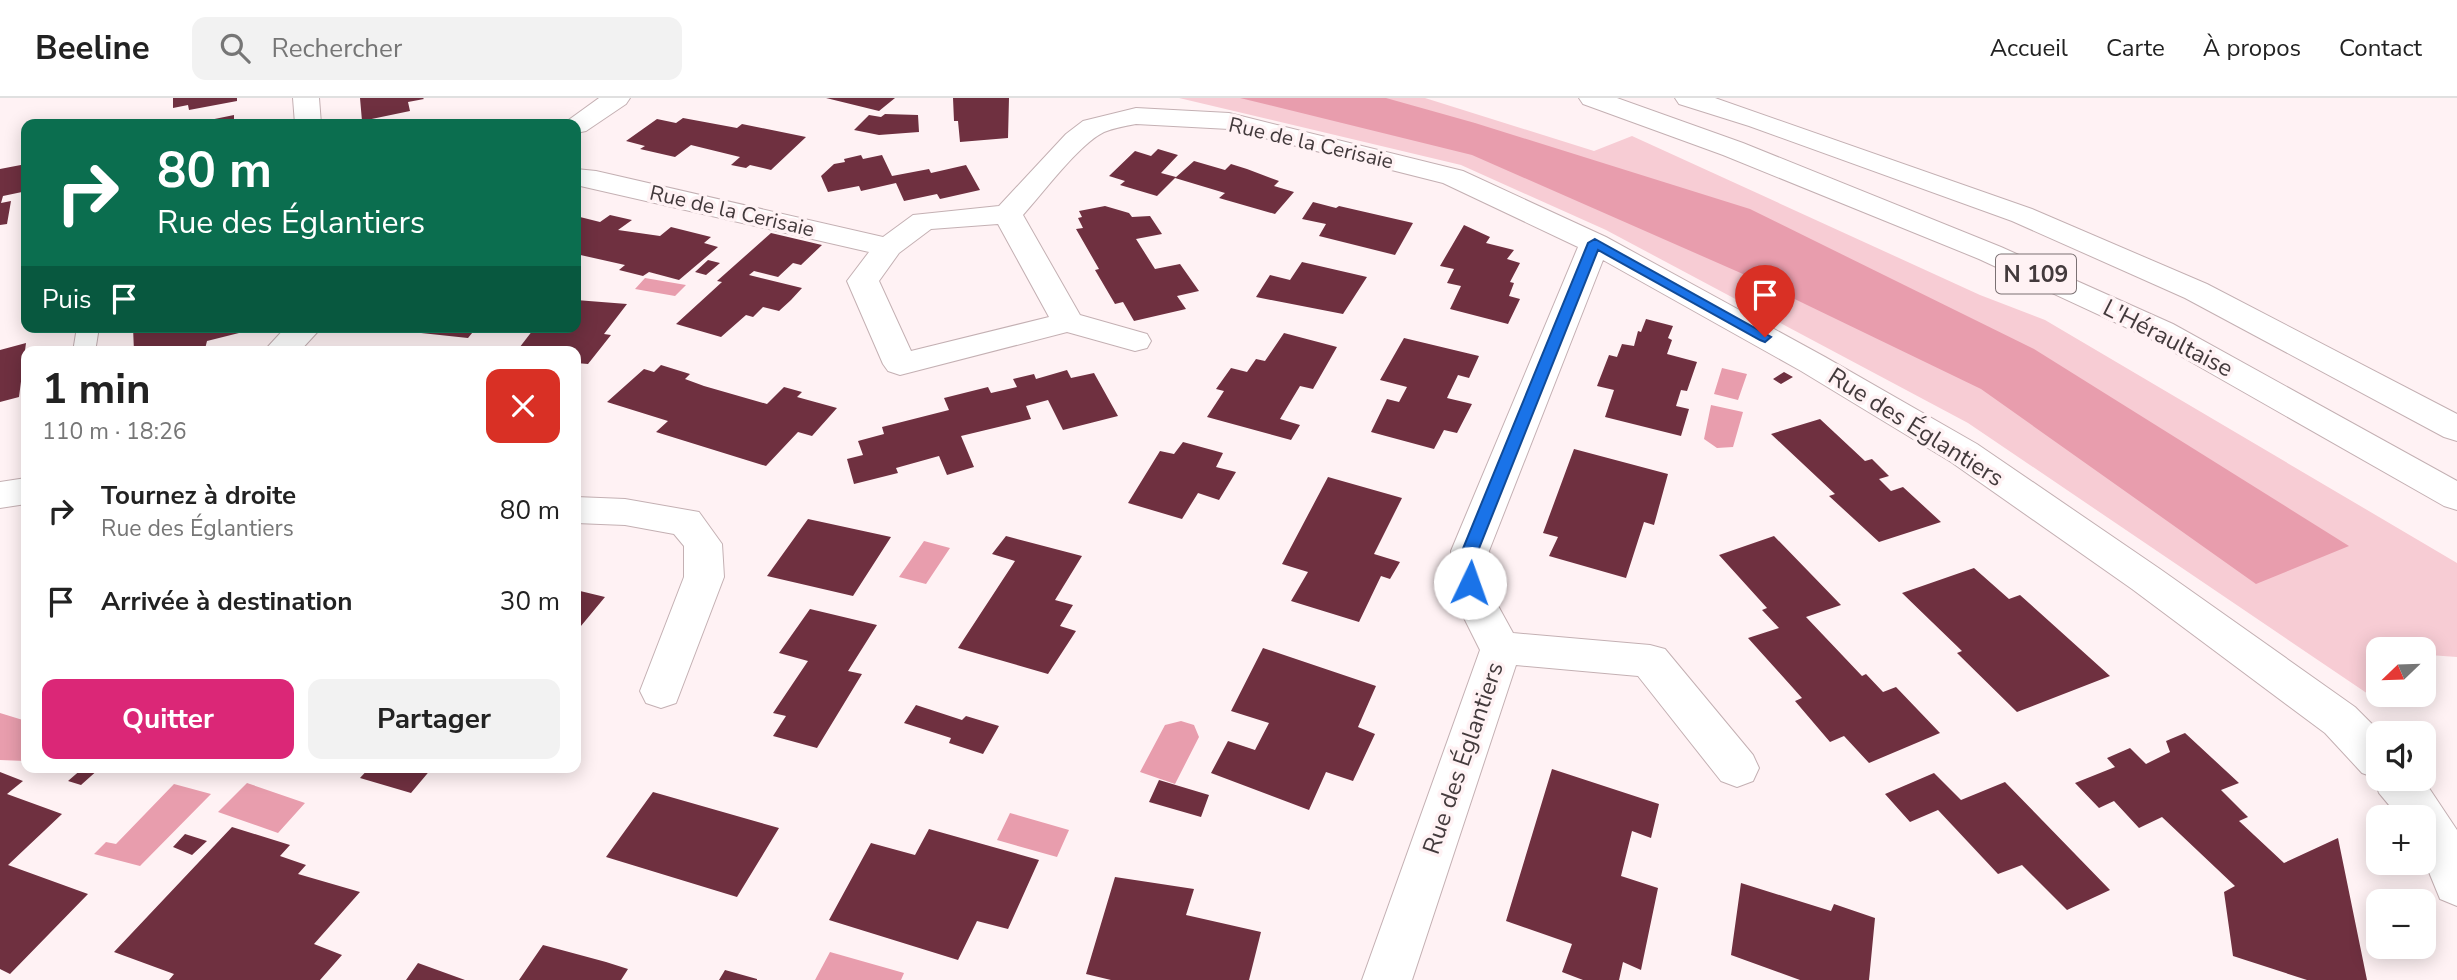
<!DOCTYPE html>
<html lang="fr">
<meta charset="utf-8">
<style>
body{margin:0;font-family:"Nunito Sans",sans-serif;background:#f2f2f2;color:#222;height:100vh;display:flex;flex-direction:column;font-size:26px;white-space:nowrap}
*{box-sizing:border-box;margin:0}
p{font-size:23px;color:#767676}
.icon{flex:none;width:38px;height:38px;fill:none;stroke:currentColor;stroke-width:2;stroke-linecap:round;stroke-linejoin:round}
.map{position:relative;flex:1;overflow:hidden}
.side{position:absolute;left:21px;top:248px;width:560px;height:427px;display:flex;flex-direction:column;background:#fff;border-radius:14px;box-shadow:0 4px 18px #0003}
.side>*{flex:none}
.hud{position:absolute;left:21px;top:21px;width:560px;height:214px;border-radius:14px;box-shadow:0 4px 18px #0003;background:#0b6e4f;color:#fff;overflow:hidden}
.needle{width:46px;rotate:247deg}
.fabs{position:absolute;left:2366px;top:539px;display:grid;gap:14px}
.fabs a{display:grid;place-items:center;width:70px;height:70px;border-radius:14px;background:#fff;box-shadow:0 4px 18px #0003;font-size:35px}
.pin{position:absolute;display:grid;place-items:center;width:60px;height:60px;color:#fff;margin:-72px -30px;border-radius:50% 50% 50% 0;rotate:-45deg;box-shadow:0 0 7px #0007}
.pin .icon{rotate:45deg}
.me{position:absolute;width:77px;margin:-38px;rotate:3deg;stroke-linejoin:round;filter:drop-shadow(0 0 5px #0008)}
.turn{display:flex;align-items:center;gap:24px;height:147px;padding:0 21px;font-size:32px}
.turn .icon{width:91px;height:91px;stroke-width:2.5}
.turn b{display:block;font-size:49px;line-height:60px}
.then{display:flex;align-items:center;height:66px;padding:0 21px;background:#0003;gap:14px;font-size:26px}
.round{display:grid;place-items:center;flex:none;width:74px;height:74px;border-radius:14px;background:#f2f2f2}
.head{display:flex;align-items:center;justify-content:space-between;height:119px;padding:0 21px}
h1{font-size:42px;font-weight:700;line-height:52px}
.button{display:flex;gap:14px;margin-top:auto;padding:14px 21px}
.button a{flex:1;height:80px;border-radius:14px;background:#db2777;color:#fff;font-size:28px;font-weight:700;line-height:80px;text-align:center}
.button a+a{background:#f2f2f2;color:#222}
ul{padding:0;list-style:none}
li{display:flex;align-items:center;gap:21px;height:91px;padding:0 21px}
li div{flex:1}
li b{display:block;font-size:26px}
li em{font-style:normal}
header{display:flex;align-items:center;gap:42px;box-sizing:border-box;height:98px;padding:0 35px;background:#fff;border-bottom:2px solid #e0e0e0}
header strong{font-size:33px}
nav{display:flex;gap:38px;margin-inline-start:auto;font-size:24px}
.search{width:490px;height:63px;background:#f2f2f2;display:flex;align-items:center;gap:18px;box-sizing:border-box;padding:0 24px;border-radius:14px;color:#767676;font-size:26px}
.map>svg:first-child{display:block}
.green{fill:#f7ccd4}
.water{fill:#e89dad}
.building{fill:#6f3040}
.lines{fill:none;stroke-linecap:round;stroke-linejoin:round}
.service-casing{stroke:#c4b0b3;stroke-width:2}
.minor-casing{stroke:#c4b0b3;stroke-width:2}
.trunk-casing{stroke:#c4b0b3;stroke-width:2}
.service{fill:#fff;fill-rule:evenodd}
.minor{fill:#fff;fill-rule:evenodd}
.trunk{fill:#fff;fill-rule:evenodd}
.route{fill:#1a73e8;stroke:#114b97;stroke-width:2}
.labels{text-anchor:middle;dominant-baseline:central;stroke-width:7;stroke-linejoin:round;paint-order:stroke}
.far-street-label{font-size:21px;fill:#433a3c;stroke:#fff2f4}
.shield{fill:#fff2f4;stroke:#7b7173;stroke-width:2}
.shield-label{font-size:23px;font-weight:bold;fill:#433a3c}
.street-label{font-size:24px;fill:#433a3c;stroke:#fff2f4}
</style>
<header>
<strong>Beeline</strong>
<div class="search"><svg class="icon" aria-label="search" viewBox="0 0 24 24"><circle cx="10" cy="10" r="6"/><path d="M15 15l6 6"/></svg>Rechercher</div>
<nav><a>Accueil</a><a>Carte</a><a>À propos</a><a>Contact</a></nav>
</header>
<div class="map">
<svg width="2457" height="882" viewBox="0 0 2457 882">
<rect width="100%" height="100%" fill="#fff2f4"/>
<path class="green" d="M1179,0H1425L1594,53L1632,38L1980,197L2045,222L2457,465V559L2429,557L2424,561V551H2378V597L2374,600L1968,325L1606,132L1461,67Z"/>
<path class="water" d="M1240,0H1386L1475,25L1750,111L2034,251L2349,448L2256,486L1981,291L1743,176L1472,57Z
M645,180L686,187L675,198L635,191Z
M1722,270L1747,276L1738,302L1714,296Z
M1711,307L1743,314L1733,349L1717,350L1704,341Z
M924,443L950,450L926,486L899,479Z
M0,615L26,623V663L0,662Z
M1181,623L1194,627L1199,639L1175,686L1140,674L1165,627Z
M247,685L305,705L278,735L218,714Z
M174,686L211,696L140,768L94,756L106,744L116,746Z
M1010,715L1069,732L1057,759L997,742Z
M830,854L904,875L901,882H815Z"/>
<path class="building" d="M173,0H237V3L189,12L188,7L173,10Z
M360,0H423L424,1L408,4L410,13L362,23Z
M826,0H895L879,13Z
M953,0H1009L1008,40L960,44L958,23H954Z
M885,16L918,17L919,34L879,37L854,32L869,17L881,19Z
M234,17V26H195V25Z
M683,20L737,30L742,26L806,39L771,72L750,67L746,70L731,67L740,59L691,47L675,59L640,51L645,48L626,43L657,21L676,25Z
M1158,51L1178,57L1161,75L1176,79L1157,98L1120,87L1125,83L1109,78L1135,53L1151,58Z
M861,57L863,61L882,57L892,78L929,71L931,75L966,67L980,92L940,101L937,96L904,103L896,85L861,93L859,88L828,94L821,78L834,66L845,64L844,61Z
M1194,63L1225,72L1231,66L1247,71L1279,83L1274,88L1294,94L1275,116L1219,100L1225,95L1175,80Z
M26,66L22,94L3,98L1,105L11,103L7,126L0,127V71Z
M1313,104L1336,110L1339,108L1413,125L1395,157L1319,138L1326,126L1302,121Z
M1105,108L1129,115L1132,119L1150,118L1162,136L1136,141L1155,171L1180,166L1199,193L1177,198L1186,211L1134,223L1123,204L1115,206L1095,172L1099,171L1076,131L1083,130L1078,120L1082,119L1079,113Z
M610,117L632,122L618,132L660,138L671,129L711,139L704,145L718,149L679,182L649,174L643,178L619,172L625,167L576,156V118L600,124Z
M1464,127L1490,139L1486,145L1514,152L1507,161L1520,165L1510,184L1514,185L1509,198L1520,201L1508,226L1450,211L1461,188L1447,185L1454,171L1440,168Z
M771,135L822,147L801,167L793,165L778,179L754,173L749,177L802,190L791,202L779,213L763,209L753,219L746,217L721,239L676,226L722,184L717,183Z
M708,162L720,165L706,177L695,174Z
M1302,164L1367,179L1343,216L1256,199L1270,177L1290,182Z
M576,202L627,206L604,236L611,237L588,266L576,265V254H516L533,232L576,229Z
M1646,221L1673,228L1668,240L1672,242L1667,256L1697,264L1687,293L1681,292L1676,308L1689,311L1681,338L1605,319L1614,292L1597,288L1609,257L1617,259L1622,246L1634,248L1638,233L1641,234Z
M133,229H239V235L207,243L205,251L192,254H134Z
M426,229H477L468,240L421,235Z
M1284,235L1337,249L1313,291L1300,288L1280,321L1300,327L1291,342L1207,319L1224,293L1216,291L1231,270L1247,274L1256,261L1265,263Z
M1404,240L1479,258L1469,280L1458,277L1447,300L1472,306L1457,335L1444,332L1434,351L1371,334L1387,301L1399,304L1407,289L1380,282Z
M26,245L19,299L0,304V252Z
M661,267L690,276L685,281L704,288L767,306L784,289L802,294L797,299L837,310L812,338L798,334L766,368L656,334L668,323L607,304L644,271L654,274Z
M1067,272L1071,280L1094,275L1118,318L1063,332L1048,302L1026,308L1031,321L961,338L974,369L947,377L939,358L896,370L898,375L854,386L847,361L863,357L858,343L884,336L882,329L949,312L944,300L988,289L991,295L1017,289L1013,281L1034,276L1036,281Z
M1784,274L1793,279L1781,286L1773,281Z
M1820,321L1865,363L1872,361L1889,378L1879,381L1891,393L1903,389L1941,424L1879,444L1829,398L1835,396L1771,336Z
M1183,344L1223,355L1216,369L1236,374L1219,402L1198,395L1182,421L1128,405L1160,353L1174,356Z
M1574,351L1668,376L1654,427L1644,424L1626,480L1549,458L1558,439L1543,435Z
M1328,379L1402,400L1374,456L1400,464L1390,481L1381,478L1359,524L1291,503L1308,474L1282,466Z
M808,421L891,439L853,498L767,478Z
M1006,438L1082,458L1055,502L1073,507L1060,528L1076,533L1048,576L958,550L1015,463L992,456Z
M1774,438L1841,507L1806,519L1862,578L1866,576L1883,594L1896,589L1940,635L1869,665L1844,638L1830,644L1795,603L1802,600L1748,540L1779,530L1762,512L1767,510L1719,457Z
M1974,470L2009,501L2020,497L2110,578L2017,614L1957,555L1962,553L1902,495Z
M576,492L605,499L576,534Z
M810,511L877,527L848,573L862,576L817,650L773,638L786,618L773,615L808,563L779,555Z
M1263,550L1376,588L1358,629L1375,636L1353,683L1326,674L1309,712L1211,675L1228,643L1255,652L1269,625L1231,613Z
M916,607L962,622L966,618L999,628L983,656L949,645L951,640L904,625Z
M2185,635L2239,685L2221,692L2248,719L2239,723L2284,765L2338,740L2367,882H2307L2233,858L2224,794L2235,788L2162,719L2139,730L2114,703L2099,710L2075,685L2115,669L2107,660L2130,650L2146,666L2170,654L2166,643Z
M83,670H100L81,687L68,683Z
M369,670H432L411,695L360,680Z
M1552,671L1659,706L1651,740L1632,733L1621,778L1658,790L1641,872L1623,864L1619,882H1583L1562,874L1572,846L1506,823Z
M0,674L23,683L7,696L62,716L8,767L88,796L10,876L0,871Z
M1934,675L1961,702L2005,684L2110,792L2067,812L2022,767L1998,776L1938,712L1910,724L1885,696Z
M1159,682L1209,697L1201,719L1149,704Z
M653,694L779,730L737,799L606,759Z
M232,729L290,747L280,758L306,767L298,776L360,794L314,846L342,857L320,882H169L174,876L114,854Z
M929,731L1039,762L1008,831L977,823L958,862L829,822L871,745L915,757Z
M185,736L207,743L192,757L173,749Z
M1115,779L1194,791L1186,817L1261,834L1249,882H1111L1086,876Z
M1741,785L1831,813L1834,806L1875,820L1869,882H1800L1731,857Z
M543,847L606,864L628,871L621,882H519Z
M418,865L465,882H406Z
M725,872L757,881V882H719Z"/>
<g class="lines">
<g class="service-casing">
<path id="service" d="M77,229H99L95,254H73Z"/>
</g>
<g class="minor-casing">
<path id="minor" d="M293,0H319L321,26H295Z
M599,0H630L626,6L586,33L576,35V26H563Z
M1136,10L1229,15L1463,73L1606,139L1825,259L1977,346L2160,471L2355,609L2381,635H2378V681H2423L2457,732V808L2440,801L2424,762V719H2399L2379,695L2373,679L2362,675L2325,635L2132,491L1951,364L1801,273L1603,162L1489,453L1496,504L1513,535L1650,547L1665,551L1753,657L1759,670L1753,683L1737,689L1721,683L1638,578L1516,567L1412,882H1362L1480,552L1456,504L1451,453L1578,149L1443,85L1229,31L1136,26C1125,28 1114,30 1104,34C1079,46 1043,95 1023,117L1080,217L1147,236L1151,243L1147,250L1135,253L1067,234L900,277L888,273L883,266L847,183L869,154L576,87V71L596,73L883,139L913,117L999,108L1066,36L1083,23ZM998,126L1049,219L911,253L879,183L899,155L931,131Z
M286,229H322L299,254H263Z
M26,380V406L0,410V384Z
M576,399L625,401L699,414L722,446L724,479L676,605L661,610L646,605L640,593L684,479V448L674,436L625,427L576,425Z"/>
</g>
<g class="trunk-casing">
<path id="trunk" d="M1579,0H1617L1743,45L2001,149L2173,226L2457,383V412L2444,408L2149,240L1979,161L1723,57L1583,6Z
M1675,0H1715L2032,111L2207,186L2457,316V343L2444,339L2185,200L2012,123L1749,28L1679,6Z"/>
</g>
<use href="#service" class="service"/>
<use href="#minor" class="minor"/>
<use href="#trunk" class="trunk"/>
</g>
<path class="route" d="M1595,141L1771,239L1765,244L1760,242L1598,152L1478,453V485L1470,491L1464,489L1462,485V453L1588,145Z"/>
<g class="labels">
<g class="far-street-label">
<text transform="translate(1311 45) rotate(13)">Rue de la Cerisaie</text>
<text transform="translate(732 113) rotate(13)">Rue de la Cerisaie</text>
</g>
<rect class="shield" x="1996" y="156.5" width="80" height="39" rx="5"/>
<g class="shield-label">
<text x="2036" y="176">N 109</text>
</g>
<g class="street-label">
<text transform="translate(2168 240) rotate(27)">L'Héraultaise</text>
<text transform="translate(1916 329) rotate(32)">Rue des Églantiers</text>
<text transform="translate(1463 660) rotate(-71)">Rue des Églantiers</text>
</g>
</g>
</svg>
<div class="fabs">
<a><svg class="needle" viewBox="-14 -14 28 28"><path d="M0-13l5 13h-10z" fill="#e53935"/><path d="M0 13l5-13h-10z" fill="#767676"/></svg></a>
<a><svg class="icon" aria-label="sound" viewBox="0 0 24 24"><path d="M4 9h4l5-4v14l-5-4H4zM17 9q2 3 0 6"/></svg></a>
<a>+</a>
<a>−</a>
</div>
<div class="pin" style="left:1765px;top:239px;background:#d93025"><svg class="icon" aria-label="arrive" viewBox="0 0 24 24"><path d="M6 21V4h12l-3 4 3 4H6"/></svg></div>
<svg class="me" style="left:1470px;top:485px" viewBox="-20 -20 40 40"><circle r="19" fill="#fff"/><path d="M0-13L10 11 0 6-10 11z" fill="#1a73e8"/></svg>
<div class="hud">
<div class="turn"><svg class="icon" aria-label="right" viewBox="0 0 24 24"><path d="M7 20v-9h11M14 6l5 5-5 5"/></svg><div><b>80 m</b>Rue des Églantiers</div></div>
<div class="then">Puis<svg class="icon" aria-label="arrive" viewBox="0 0 24 24"><path d="M6 21V4h12l-3 4 3 4H6"/></svg></div>
</div>
<section class="side">
<div class="head"><div><h1>1 min</h1><p>110 m · 18:26</p></div><a class="round" style="background:#d93025;color:#fff"><svg class="icon" aria-label="close" viewBox="0 0 24 24"><path d="M6 6l12 12M18 6L6 18"/></svg></a></div>
<ul>
<li><svg class="icon" aria-label="right" viewBox="0 0 24 24"><path d="M7 20v-9h11M14 6l5 5-5 5"/></svg><div><b>Tournez à droite</b><p>Rue des Églantiers</p></div><em>80 m</em></li>
<li><svg class="icon" aria-label="arrive" viewBox="0 0 24 24"><path d="M6 21V4h12l-3 4 3 4H6"/></svg><div><b>Arrivée à destination</b></div><em>30 m</em></li>
</ul>
<div class="button"><a>Quitter</a><a>Partager</a></div>
</section>
</div>
